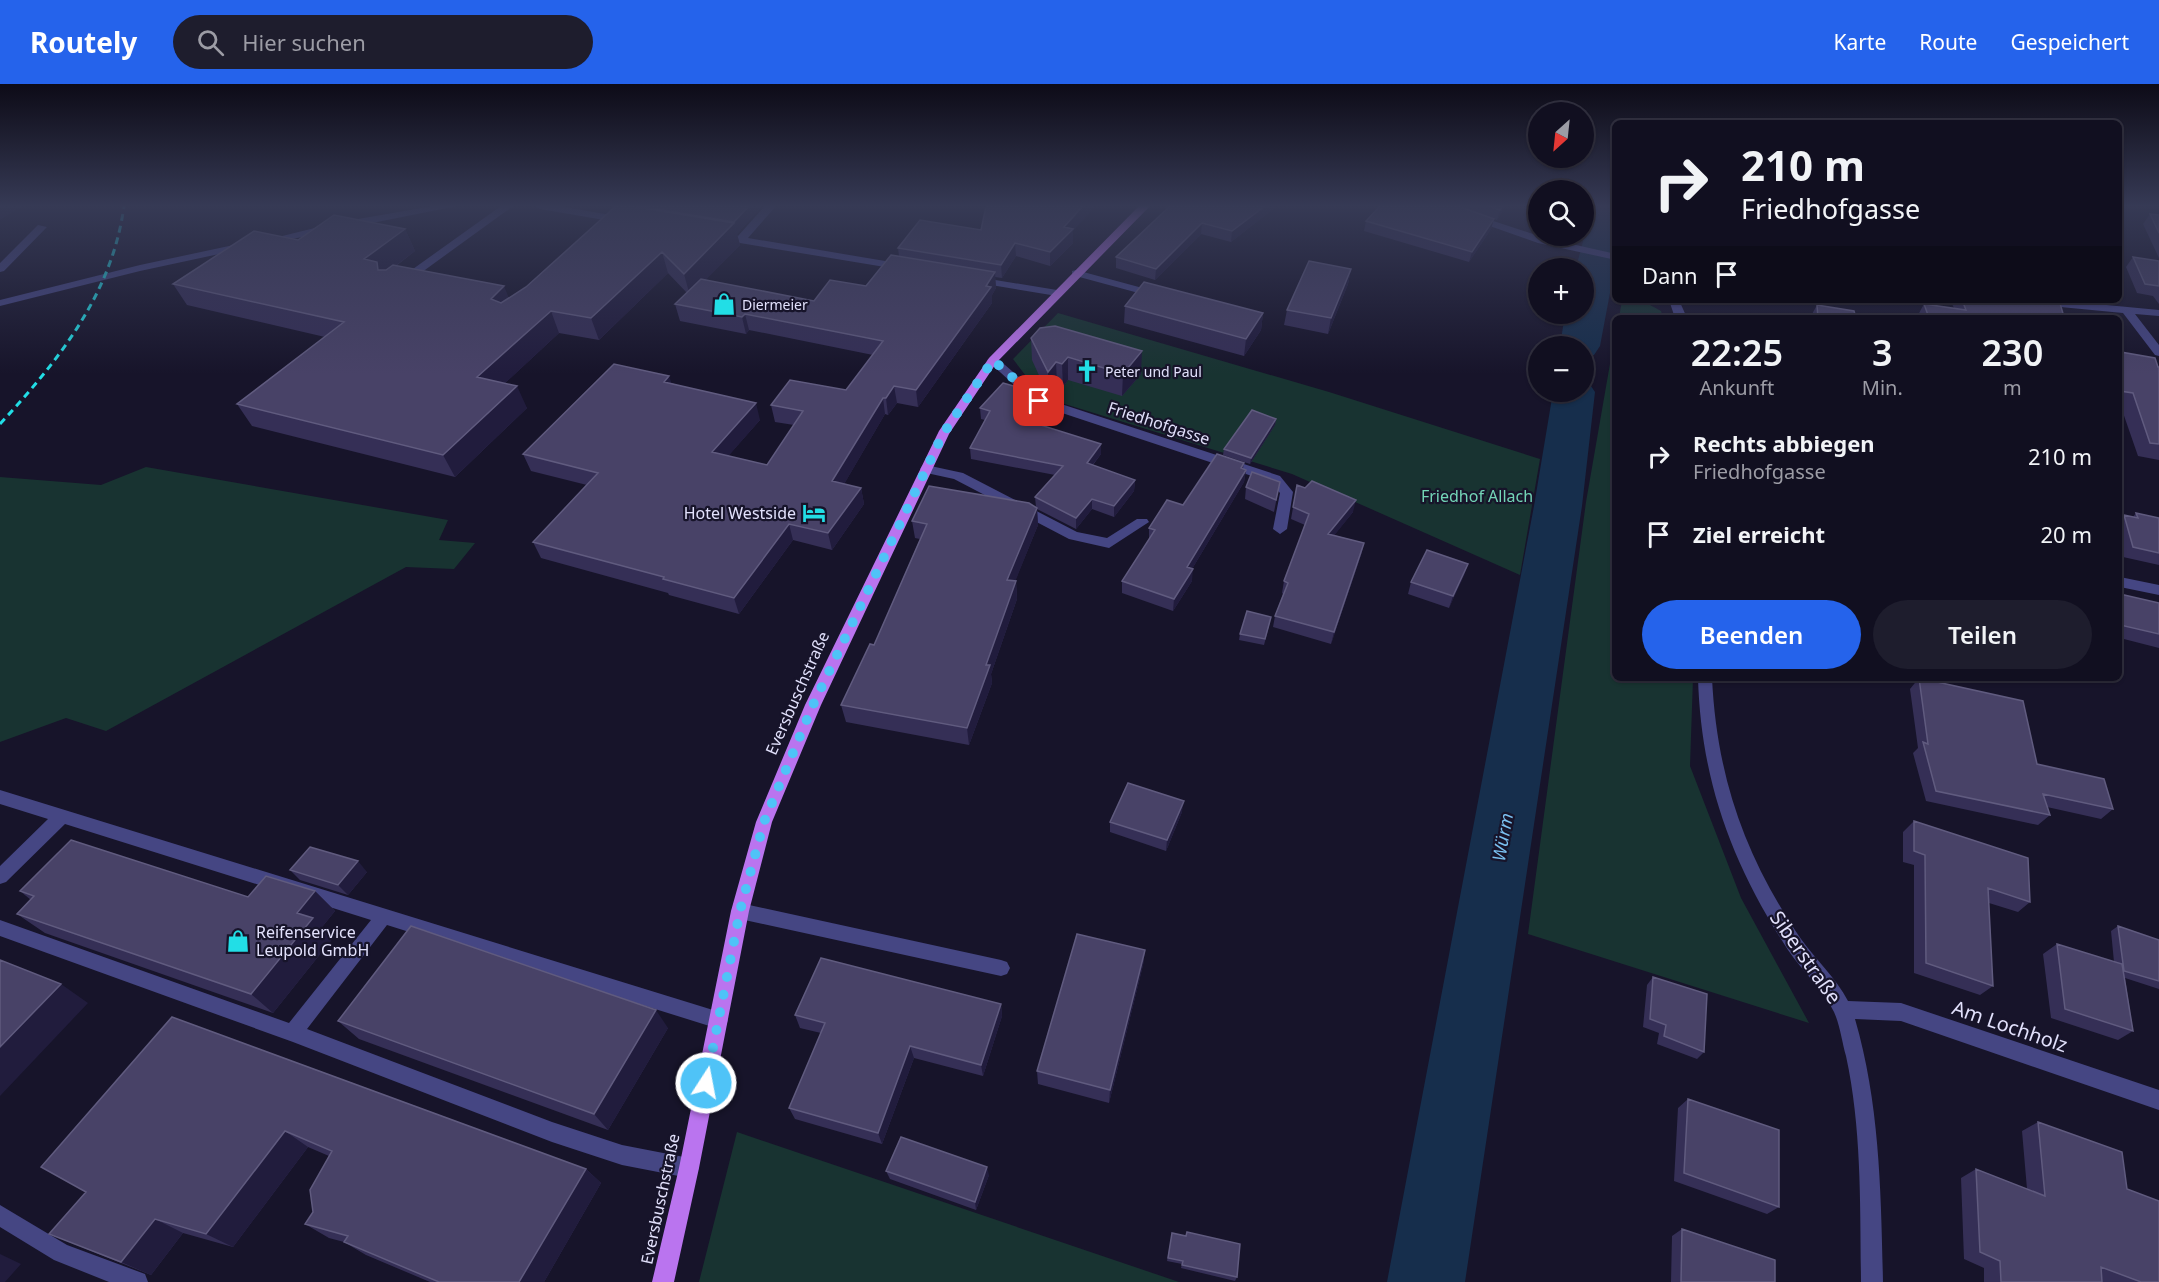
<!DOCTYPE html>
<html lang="de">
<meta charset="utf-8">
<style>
body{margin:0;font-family:"Noto Sans",sans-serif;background:#1e1d2d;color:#f1f3f6;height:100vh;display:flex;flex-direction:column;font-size:22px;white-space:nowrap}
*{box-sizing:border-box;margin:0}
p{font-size:20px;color:#9c9ca5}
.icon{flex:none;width:33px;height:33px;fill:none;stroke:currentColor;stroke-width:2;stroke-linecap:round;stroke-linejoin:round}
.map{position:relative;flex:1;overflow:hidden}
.panel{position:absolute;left:1612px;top:231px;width:510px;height:366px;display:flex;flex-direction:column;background:#110f20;border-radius:9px;box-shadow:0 2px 4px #0004,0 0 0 2px #302f3e}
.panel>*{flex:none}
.top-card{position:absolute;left:1612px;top:36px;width:510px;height:183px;border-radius:9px;box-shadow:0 2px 4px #0004,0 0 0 2px #302f3e;background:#110f20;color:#f1f3f6;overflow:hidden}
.needle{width:39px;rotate:207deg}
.fabs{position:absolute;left:1528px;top:18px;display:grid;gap:12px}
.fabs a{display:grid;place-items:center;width:66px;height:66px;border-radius:50%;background:#110f20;box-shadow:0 2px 4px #0004,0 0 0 2px #302f3e;font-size:30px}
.pin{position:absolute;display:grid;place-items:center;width:51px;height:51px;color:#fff;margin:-26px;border-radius:12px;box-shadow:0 3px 9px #0006}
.me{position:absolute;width:66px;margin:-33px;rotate:11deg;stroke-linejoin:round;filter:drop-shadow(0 0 4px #0008)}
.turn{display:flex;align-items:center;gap:21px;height:126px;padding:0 30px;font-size:27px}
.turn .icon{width:78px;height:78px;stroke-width:2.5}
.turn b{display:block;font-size:42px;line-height:51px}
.then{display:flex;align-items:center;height:57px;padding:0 30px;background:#0003;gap:12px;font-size:22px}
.eta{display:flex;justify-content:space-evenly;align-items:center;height:102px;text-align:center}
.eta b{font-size:36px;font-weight:600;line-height:42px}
.cta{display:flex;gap:12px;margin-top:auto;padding:12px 30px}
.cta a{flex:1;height:69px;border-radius:36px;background:#2563eb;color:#fff;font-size:24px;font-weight:600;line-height:69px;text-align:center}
.cta a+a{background:#1e1d2d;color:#f1f3f6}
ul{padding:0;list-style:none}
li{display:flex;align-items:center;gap:18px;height:78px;padding:0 30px}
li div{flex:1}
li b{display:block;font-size:22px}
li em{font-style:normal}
header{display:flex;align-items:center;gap:36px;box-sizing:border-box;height:84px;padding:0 30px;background:#2563eb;color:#fff}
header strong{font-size:28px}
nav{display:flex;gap:33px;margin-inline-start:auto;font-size:21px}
.search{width:420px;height:54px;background:#1e1d2d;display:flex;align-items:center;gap:15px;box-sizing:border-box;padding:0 21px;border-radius:33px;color:#9c9ca5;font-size:22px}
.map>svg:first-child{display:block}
.green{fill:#183331}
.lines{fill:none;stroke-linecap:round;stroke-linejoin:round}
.stream{stroke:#162e4c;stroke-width:7}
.river{fill:#162e4c;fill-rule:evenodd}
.minor{fill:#454683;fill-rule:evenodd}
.major{fill:#ba74ef;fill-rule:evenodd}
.rail{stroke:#22dee6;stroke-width:3;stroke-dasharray:7 5;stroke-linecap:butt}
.wall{fill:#352f56}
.shaded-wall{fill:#211c3d}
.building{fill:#484267;stroke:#605b7f;stroke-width:1.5}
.route{stroke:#4fc3f7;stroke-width:10;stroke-dasharray:0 18}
.labels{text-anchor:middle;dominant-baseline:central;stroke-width:4.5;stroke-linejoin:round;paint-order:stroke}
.far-poi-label{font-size:14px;fill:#e2e1fc;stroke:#17142a;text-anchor:start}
.street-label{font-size:16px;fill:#e2e1fc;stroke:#17142a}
.park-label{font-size:16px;fill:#73d5b7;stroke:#17142a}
.poi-label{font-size:16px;fill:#e2e1fc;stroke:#17142a;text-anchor:end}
.water-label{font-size:18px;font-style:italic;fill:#7ac0f0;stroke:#17142a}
.near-street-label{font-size:20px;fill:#e2e1fc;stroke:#17142a}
</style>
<header>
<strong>Routely</strong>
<div class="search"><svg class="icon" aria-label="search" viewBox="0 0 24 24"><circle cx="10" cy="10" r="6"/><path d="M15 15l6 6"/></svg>Hier suchen</div>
<nav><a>Karte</a><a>Route</a><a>Gespeichert</a></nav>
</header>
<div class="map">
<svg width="2159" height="1198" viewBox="0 0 2159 1198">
<rect width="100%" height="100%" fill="#17142a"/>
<path class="green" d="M1609,122H1615V169L1601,165Z
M1622,216H1641L1661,227L1663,234H1619Z
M1058,229L1329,308L1540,375L1520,491L1292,390L1042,313L1013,275Z
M1615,251L1616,594H1693L1690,682L1741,814L1809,939L1528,850L1586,418Z
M146,383L448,436L439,456L475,459L454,485L406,483L106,647L66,634L0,658V393L101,401Z
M737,1048L1179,1198H699Z"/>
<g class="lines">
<path class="stream" d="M1605,142L1616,138"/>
<path class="river" d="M1586,122H1616V177L1600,262L1594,271L1584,273V262H1560L1565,230H1584V184H1576L1587,142Z
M1584,298L1589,299L1595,308L1582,422L1465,1198H1387L1534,422L1553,308H1584Z"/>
<path class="minor" d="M433,122H457L267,160L262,157L335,139Z
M501,122H513L407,199H399V195Z
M535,122H559L622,133L627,136L622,139L540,125Z
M765,122H776L748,154L903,180L908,183L903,186L740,159L715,152L720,149L738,152Z
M1433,122H1448L1545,154L1616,170V176L1538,159Z
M38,141L47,143L4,187L0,188V179Z
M243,159L247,160V164L140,187L0,222V216L140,181Z
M1076,186L1161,209L1162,211L1157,214L1072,191V187Z
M977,193L1057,206L1062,209L1057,212L973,198L972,196Z
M1669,216H1679L1687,234H1675Z
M2013,216H2054L2159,226V232L2135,230L2159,261V272L2155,271L2123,229L2018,219Z
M993,273L997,274L1043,314L1280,392L1293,408L1287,445L1280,450L1273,445L1280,409L1270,398L1035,320L989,278L987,276Z
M926,381L963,389L1077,448L1107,454L1137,435H1147L1149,438L1109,464L1069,455L954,395L922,388L920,385L922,382Z
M2120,493L2159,501V511L2120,503Z
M1698,594H1712C1717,694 1745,773 1801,855C1816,876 1836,894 1848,917L1901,919L2159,1006V1026L1901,937L1855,935C1880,1021 1881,1109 1883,1198H1861C1860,1122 1862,1046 1846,972C1842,958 1840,941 1834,928C1823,905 1802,887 1788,866C1732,780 1701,697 1698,594Z
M0,706L726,930L728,936L726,942L719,945L387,841L307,945L552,1038L622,1061L689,1074L696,1077L699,1084L696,1091L689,1094L622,1081L552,1058L293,958L0,852V836L289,939L371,836L65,740L6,798L0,800V782L48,735L0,720Z
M740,819L1001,876L1007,878L1010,884L1007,890L1001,892L740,835L734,832L731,827L734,822Z
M0,1121L67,1161L145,1190L148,1198H109L54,1176L0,1143Z"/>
<path class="major" d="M1139,122H1150L997,278L949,350L821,621L772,738L749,827L699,1084L674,1198H652L679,1084L731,827L756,738L805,621L939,347L989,274Z"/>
<path class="rail" d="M0,340C59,276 112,210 124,122"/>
</g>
<path class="wall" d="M616,122H762L737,150L740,161L705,196L814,217L866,202L899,172L898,164L981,146L1073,147V159L1050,182L1016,172L1002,194L995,193L996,204L992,211V219L918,323L897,319L888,331L885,330L844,400L861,404L864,420L832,466L793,456L739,530L669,511L668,509L541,474L533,458L587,401L531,387L523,370L672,299L760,336L728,372L767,381L794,341L775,338L771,321L846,306L873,271L749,246L746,250L680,237L675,220L687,209L668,189L599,256L559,249L505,299L527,324L455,393L252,342L237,320L325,253L187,221L173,200L298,156L405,145L415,167L396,182L509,214L526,203Z
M1166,122H1274L1273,125L1231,158L1201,150L1155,196L1116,184V173L1165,126Z
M1380,122H1506L1497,136L1494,135L1491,145L1469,178L1364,147L1366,137Z
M2150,130L2159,131V174L2143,140Z
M2133,173L2159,177V220L2153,212L2137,209L2126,183Z
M1351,185L1348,200L1328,250L1284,241L1287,226Z
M1950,216H2059L2064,233L2063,234H1919L1918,231L1924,220L1954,224Z
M1817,221L1856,234H1811V232Z
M1125,222L1263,229L1261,246L1244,272L1124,239Z
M1031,254L1141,290L1122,312L1068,296L1063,303L1057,301L1048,311L1032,276Z
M2120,264L2121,268L2159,283V376L2138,372L2121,323L2120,322Z
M1037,323L1026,336L1101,370L1093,381L1135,396L1134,407L1114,433L1092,425L1076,445L1037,425L1038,441L1015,497H1016L1017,515L991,590L992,599L969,661L846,638L841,621L874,561L920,455L915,454L912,437L1036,423L1035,413L1055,391L971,375L970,364L985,336L981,335L980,324Z
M1276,335L1275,341L1250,380L1223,371L1224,365Z
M1244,379L1243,385L1246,386L1244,398L1192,485V497L1173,527L1122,509V497L1149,457V444Z
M1280,398L1274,428L1245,415L1246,403Z
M1297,401L1353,428L1334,451L1364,459L1361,471L1331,560L1273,543L1275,532L1283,510L1282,509L1284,497L1305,441L1291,435Z
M2136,429L2159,434V481L2123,473L2120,459V435L2124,431L2133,433Z
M1468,480L1449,524L1408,510L1411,498Z
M2120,510L2159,519V564L2120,554Z
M1270,538L1264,561L1239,556L1240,550Z
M1919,594L2037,680L2113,725L2101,735L2047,723L2050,731L2038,741L1926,717L1913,669L1918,664L1910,605Z
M1182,728L1166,767L1110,748V738Z
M1914,737L2030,818L2018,828L1989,819L1993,902L1980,911L1914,889V781L1903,778V748Z
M290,786L367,788L348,811L300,796Z
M20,807L248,813L315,807L335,827L322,843L333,854L273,929L45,849L17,830L31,816Z
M2118,842L2159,856V905L2125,894L2133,947L2118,956L2051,934L2043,870L2057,860L2114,878L2111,847Z
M1145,866L1143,881L1109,1019L1038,1000L1037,987Z
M1653,893L1704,968L1697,975L1657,960L1659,949L1643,943L1647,901Z
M1001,920L1002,932L983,992L914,974L882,1060L795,1035L789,1024L821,949L800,944L795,931Z
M172,933L586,1085L601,1099L544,1198H430L366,1171L344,1158L329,1154L305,1140L313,1128L329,1072L308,1063L233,1163L183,1149L151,1191L49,1150L86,1108Z
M338,937L668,944L608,1046L359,955Z
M1688,1015L1779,1123L1767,1130L1674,1097L1678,1024Z
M2038,1038L2127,1105L2159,1198H1984V1184L1964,1175L1961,1094L1976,1085L2027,1105L2022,1047Z
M886,1087L989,1091L976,1126L890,1095Z
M1682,1145L1775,1198H1671L1672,1152Z
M1172,1149L1237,1193L1235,1197L1181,1184L1182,1180L1167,1177Z"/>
<path class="shaded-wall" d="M0,122H22L0,136Z
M749,122H762L737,150L734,138Z
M1083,122H1096L1073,147V159L1050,182V168L1064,143Z
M1265,122H1274L1273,125L1231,158L1232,147Z
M1502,122H1506L1497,136L1500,126Z
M1494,135L1491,145L1469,178L1472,168Z
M734,139L740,161L690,212L684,190Z
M1202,139L1201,150L1155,196L1156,185Z
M405,145L415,167L383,191L364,175Z
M1015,159L1016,172L1002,194L1001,181Z
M662,168L668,189L599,256L591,234Z
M1351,185L1348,200L1328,250L1331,234Z
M995,188L996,204L992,211V219L918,323L916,306Z
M504,202L513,224L501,236L491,215Z
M551,227L559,249L488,315L477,293Z
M1263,229L1261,246L1244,272L1246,255Z
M745,230L749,246L746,250L742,233Z
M1142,267L1141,290L1122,312L1123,290Z
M1068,273V296L1063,303L1062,280Z
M1056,278L1057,301L1048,311V288Z
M669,292L675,309L664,298Z
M517,302L527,324L455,393L443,371Z
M894,302L897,319L888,331L886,314Z
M1037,312V323L1019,344L1018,334Z
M883,314L885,330L836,414L832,397Z
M756,319L760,336L717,385L712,368Z
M1276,335L1275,341L1250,380L1251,374Z
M1101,360V370L1086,389L1087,379Z
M1246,386L1244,398L1186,495L1187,483Z
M1135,396L1134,407L1114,433V422Z
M861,404L864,420L832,466L828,449Z
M1092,415V425L1076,445V434Z
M1356,416L1353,428L1326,462L1328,450Z
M1037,424L1038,441L1009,513L1007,496Z
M789,440L793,456L739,530L734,514Z
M1364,459L1361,471L1331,560L1334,548Z
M1468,480L1464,492L1449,524L1453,512Z
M1193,485L1192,497L1173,527L1174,515Z
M1016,497L1017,515L991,590L992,599L969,661L967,644L986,581Z
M1184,717L1182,728L1166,767L1167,756Z
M358,777L367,788L348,811L338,801Z
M315,807L335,827L322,843L333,854L273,929L251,910L297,829Z
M1145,866L1143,881L1109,1019L1110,1006Z
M61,900L88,919L0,1012V963Z
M1001,920L1002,932L983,992L981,981Z
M656,926L668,944L608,1046L594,1030Z
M910,962L914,974L882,1060L878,1049Z
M285,1047L308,1063L233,1163L206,1150Z
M987,1083L989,1091L976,1126L975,1118Z
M586,1085L601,1099L544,1198H519Z
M155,1135L183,1149L151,1191L121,1178Z
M0,1170L21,1180L5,1198H0Z"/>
<path class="building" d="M616,122H630L734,139L684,190L662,168L591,234L551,227L477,293L517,302L443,371L237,320L344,238L173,200L254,147L298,156L334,131L405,145L364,175L377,178L378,186H386L393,181L504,202L491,215L501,219L526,203Z
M638,122H749L734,138Z
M986,122H1083L1064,143L1073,145L1050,168L1015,159L1001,181L898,164L920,136L981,146Z
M1170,122H1265L1232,147L1202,139L1156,185L1116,173Z
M1380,122H1458L1494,135L1472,168L1366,137Z
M1489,122H1502L1500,126Z
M2150,130L2159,131V149Z
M891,171L995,188L986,202L991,203L916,306L894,302L886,314H883L832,397L861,404L828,449L789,440L734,514L663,495L664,493L533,458L598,389L523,370L614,280L669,292L664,298L756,319L712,368L767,381L803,327L771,321L790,296L846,306L883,257L745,230L742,233L675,220L701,195L814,217L830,196L866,202Z
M2133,173L2159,177V202L2145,200Z
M1309,177L1351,185L1331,234L1287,226Z
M1144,198L1263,229L1246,255L1125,222Z
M1962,216H2059L2064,233L2059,234H1929L1924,220L1966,226Z
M1817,221L1854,227L1856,234H1818Z
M2077,230L2103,233V234H2079Z
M1055,242L1142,267L1123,290L1068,273L1062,280L1056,278L1048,288L1031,254L1040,244Z
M2120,264L2121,268L2155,274L2158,283H2159V360L2150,359L2133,309L2120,307Z
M1003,299L1028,306L1037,312L1018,334L1101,360L1087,379L1135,396L1114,422L1092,415L1076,434L1035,413L1063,382L970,364L990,327L980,324Z
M1252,326L1276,335L1251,374L1224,365Z
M1217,370L1244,379L1241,384L1246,386L1187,483L1193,485L1174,515L1122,497L1155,446L1149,444L1167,416L1183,421Z
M1252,388L1280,398L1276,416L1246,403Z
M1312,397L1356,416L1328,450L1364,459L1334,548L1275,532L1288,499L1284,497L1309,430L1293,423L1297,401L1305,404Z
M929,402L1029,419L1037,424L1007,496L1016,497L986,581H990L967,644L841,621L870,560L874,561L927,440L912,437Z
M2136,429L2159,434V469L2133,463L2124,431L2138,434Z
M1427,466L1468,480L1453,512L1411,498Z
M2120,510L2159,519V550L2120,541Z
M1247,527L1271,533L1265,555L1240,550Z
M1919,594L2023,617L2037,680L2104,695L2113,725L2043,710L2050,731L1936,707L1923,658L1928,660Z
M1128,699L1184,717L1167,756L1110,738Z
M1914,737L2028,774L2030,818L1988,804L1993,902L1926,879L1925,771L1914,767Z
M71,756L248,813L266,792L315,807L297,829L313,834L251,910L17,830L34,812L20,807Z
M310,763L358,777L338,801L290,786Z
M411,842L656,926L594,1030L338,937Z
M2118,842L2159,856V897L2124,887Z
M1077,850L1145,866L1110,1006L1037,987Z
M2057,860L2122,880L2133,947L2065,925Z
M821,874L1001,920L981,981L910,962L878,1049L789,1024L825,939L795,931Z
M0,876L61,900L0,963Z
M1653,893L1707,910L1704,968L1664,952L1666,941L1650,935Z
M172,933L586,1085L519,1198H439L344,1158L348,1152L305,1140L313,1128L310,1106L332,1067L285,1047L206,1150L155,1135L121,1178L49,1150L86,1108L41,1083Z
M1688,1015L1779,1046V1123L1684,1089Z
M2038,1038L2122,1068L2127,1105L2159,1117V1198H2141L2101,1183L2102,1198H2001L2000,1177L1980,1168L1976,1085L2045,1112Z
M901,1053L987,1083L975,1118L886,1087Z
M1682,1145L1775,1176V1198H1681Z
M1187,1148L1240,1160L1237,1193L1182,1181L1183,1177L1168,1174L1172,1149L1186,1152Z"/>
<linearGradient id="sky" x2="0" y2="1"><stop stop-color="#0d0b17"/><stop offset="0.42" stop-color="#363a55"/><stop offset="1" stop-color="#363a55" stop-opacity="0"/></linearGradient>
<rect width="2159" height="290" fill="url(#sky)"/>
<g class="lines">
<path class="route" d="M706,999L740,827L764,738L813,621L943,350L993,276L1039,317"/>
</g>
<defs>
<g id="shop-bare" transform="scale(1.8)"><path d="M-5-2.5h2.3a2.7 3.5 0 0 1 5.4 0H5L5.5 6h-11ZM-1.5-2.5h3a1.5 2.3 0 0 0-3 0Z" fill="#22dee6" stroke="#17142a" stroke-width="2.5" paint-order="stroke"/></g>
<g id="church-bare" transform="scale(1.8)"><path d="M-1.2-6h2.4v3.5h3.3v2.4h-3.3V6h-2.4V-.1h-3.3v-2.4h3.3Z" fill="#22dee6" stroke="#17142a" stroke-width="2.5" paint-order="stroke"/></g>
<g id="hotel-bare" transform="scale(1.8)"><path d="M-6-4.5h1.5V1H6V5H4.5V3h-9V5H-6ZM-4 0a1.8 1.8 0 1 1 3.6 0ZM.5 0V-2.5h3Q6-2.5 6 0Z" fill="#22dee6" stroke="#17142a" stroke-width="2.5" paint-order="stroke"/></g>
</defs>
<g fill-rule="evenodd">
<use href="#shop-bare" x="724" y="220"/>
<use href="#church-bare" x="1087" y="287"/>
<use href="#hotel-bare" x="814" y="429"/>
<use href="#shop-bare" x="238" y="857"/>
</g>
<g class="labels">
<g class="far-poi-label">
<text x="742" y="220">Diermeier</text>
<text x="1105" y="287">Peter und Paul</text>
</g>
<g class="street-label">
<text transform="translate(1159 339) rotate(18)">Friedhofgasse</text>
<text transform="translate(797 609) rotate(-66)">Eversbuschstraße</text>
<text transform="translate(660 1115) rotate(-78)">Eversbuschstraße</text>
</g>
<g class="park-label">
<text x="1477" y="412">Friedhof Allach</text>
</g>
<g class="poi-label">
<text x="796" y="429">Hotel Westside</text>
<text x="256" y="848" text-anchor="start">Reifenservice<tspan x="256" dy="18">Leupold GmbH</tspan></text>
</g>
<g class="water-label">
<text transform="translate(1502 753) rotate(-80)">Würm</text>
</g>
<g class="near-street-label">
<text transform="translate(1806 873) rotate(55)">Siberstraße</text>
<text transform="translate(2010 942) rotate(19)">Am Lochholz</text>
</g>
</g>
</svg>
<div class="fabs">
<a><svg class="needle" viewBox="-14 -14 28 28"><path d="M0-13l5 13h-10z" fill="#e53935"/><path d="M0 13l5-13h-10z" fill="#9c9ca5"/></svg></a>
<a><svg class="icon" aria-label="search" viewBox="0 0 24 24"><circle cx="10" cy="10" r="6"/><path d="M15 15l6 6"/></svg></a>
<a>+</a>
<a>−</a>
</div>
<div class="pin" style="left:1039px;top:317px;background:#d93025"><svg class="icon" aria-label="arrive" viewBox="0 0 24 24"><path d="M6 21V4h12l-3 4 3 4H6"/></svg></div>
<svg class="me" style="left:706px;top:999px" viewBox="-20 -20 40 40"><circle r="17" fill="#4fc3f7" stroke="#fff" stroke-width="3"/><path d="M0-11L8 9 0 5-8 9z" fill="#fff"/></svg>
<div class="top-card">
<div class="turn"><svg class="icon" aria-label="right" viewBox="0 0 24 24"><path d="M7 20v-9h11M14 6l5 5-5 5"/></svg><div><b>210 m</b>Friedhofgasse</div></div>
<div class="then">Dann<svg class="icon" aria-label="arrive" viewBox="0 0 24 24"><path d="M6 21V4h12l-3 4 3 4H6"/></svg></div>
</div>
<section class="panel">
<div class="eta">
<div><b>22:25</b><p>Ankunft</p></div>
<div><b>3</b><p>Min.</p></div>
<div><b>230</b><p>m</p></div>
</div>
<ul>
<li><svg class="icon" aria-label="right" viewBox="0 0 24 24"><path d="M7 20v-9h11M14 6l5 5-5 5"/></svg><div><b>Rechts abbiegen</b><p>Friedhofgasse</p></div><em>210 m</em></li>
<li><svg class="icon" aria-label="arrive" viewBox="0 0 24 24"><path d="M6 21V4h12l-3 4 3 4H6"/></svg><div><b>Ziel erreicht</b></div><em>20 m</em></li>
</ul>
<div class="cta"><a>Beenden</a><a>Teilen</a></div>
</section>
</div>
